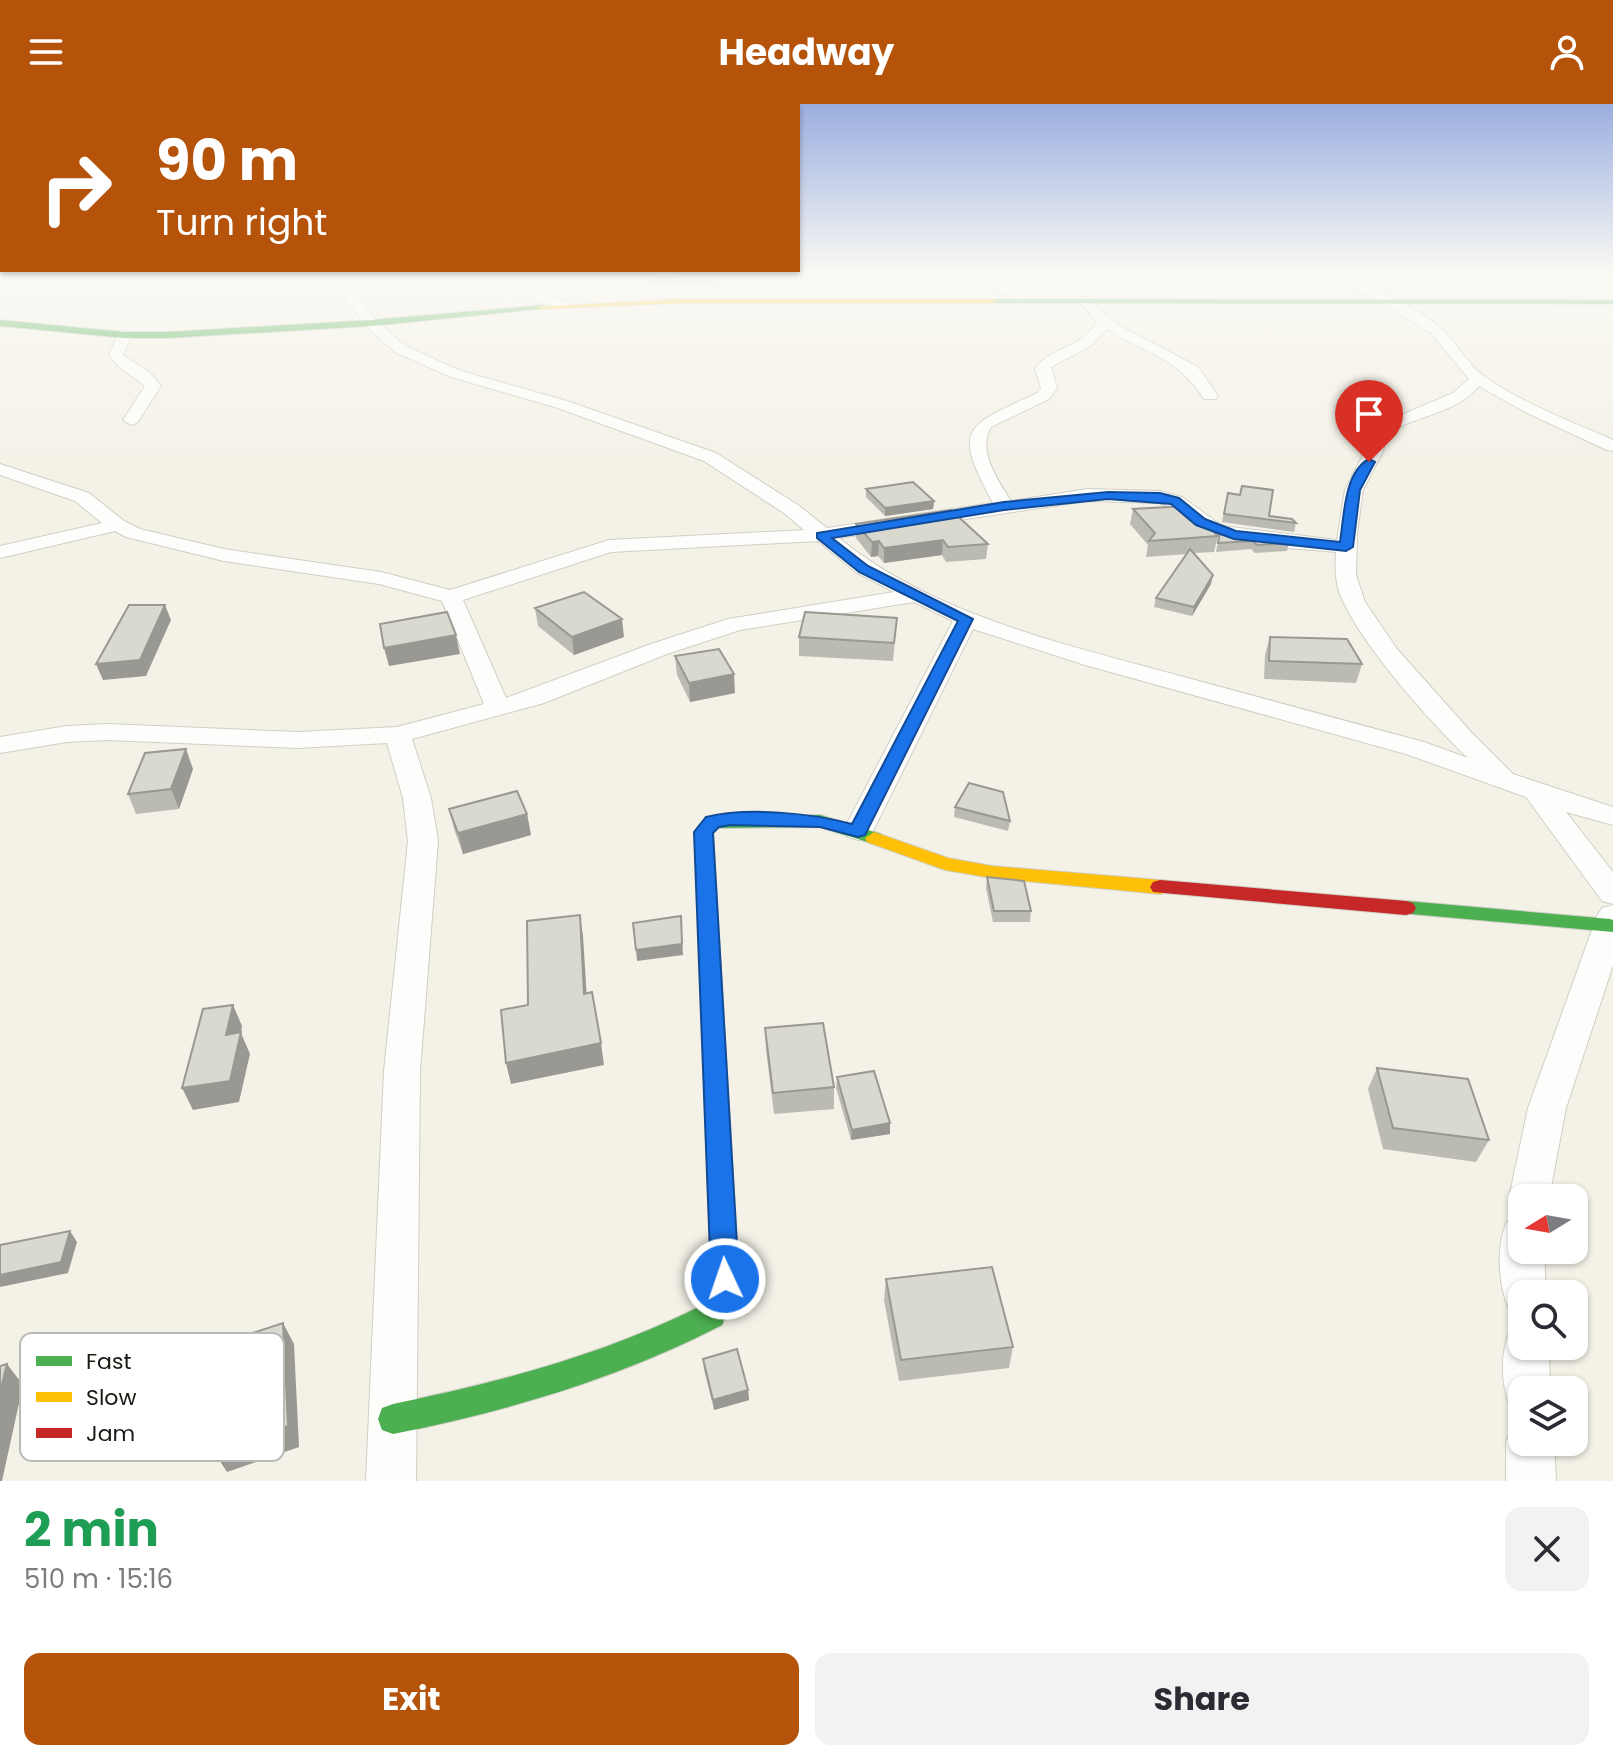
<!DOCTYPE html>
<meta charset="utf-8">
<style>
body{margin:0;font-family:Poppins,sans-serif;background:#f2f2f3;color:#2b2b33;height:100vh;display:flex;flex-direction:column;font-size:30px;white-space:nowrap}
*{box-sizing:border-box;margin:0}
p{font-size:26px;color:#7c7c81}
.icon{flex:none;width:44px;height:44px;fill:none;stroke:currentColor;stroke-width:2;stroke-linecap:round;stroke-linejoin:round}
.map{position:relative;height:1377px;overflow:hidden}
.drawer{display:flex;flex-direction:column;background:#fff;flex:1}
.drawer>*{flex:none}
.banner{position:absolute;left:0px;top:0px;width:800px;height:168px;box-shadow:0 2px 6px #0004;background:#b45309;color:#fff;overflow:hidden}
.needle{width:52px;rotate:259deg}
.buttons{position:absolute;left:1508px;top:1080px;display:grid;gap:16px}
.buttons a{display:grid;place-items:center;width:80px;height:80px;border-radius:16px;background:#fff;box-shadow:0 2px 6px #0004;font-size:40px}
.pin{position:absolute;display:grid;place-items:center;width:68px;height:68px;color:#fff;margin:-82px -34px;border-radius:50% 50% 50% 0;rotate:-45deg;box-shadow:0 0 8px #0007}
.pin .icon{rotate:45deg}
.me{position:absolute;width:88px;margin:-44px;rotate:357deg;stroke-linejoin:round;filter:drop-shadow(0 0 6px #0008)}
.turn{display:flex;align-items:center;gap:28px;height:168px;padding:0 24px;font-size:36px}
.turn .icon{width:104px;height:104px;stroke-width:2.5}
.turn b{display:block;font-size:56px;line-height:68px}
.round{display:grid;place-items:center;flex:none;width:84px;height:84px;border-radius:16px;background:#f2f2f3}
.headline{display:flex;align-items:center;justify-content:space-between;height:136px;padding:0 24px}
h1{font-size:48px;font-weight:700;line-height:60px;color:#1e9e55}
.primary-button{display:flex;gap:16px;margin-top:auto;padding:16px 24px}
.primary-button a{flex:1;height:92px;border-radius:16px;background:#b45309;color:#fff;font-size:32px;font-weight:700;line-height:92px;text-align:center}
.primary-button a+a{background:#f2f2f3;color:#2b2b33}
header{display:flex;justify-content:space-between;align-items:center;height:104px;padding:0 24px;background:#b45309;color:#fff;font-size:36px;font-weight:700}
.map>svg:first-child{display:block}
.lines{fill:none;stroke-linecap:round;stroke-linejoin:round}
.street-casing{stroke:#d0cfc6;stroke-width:2}
.fast-casing{stroke:#d0cfc6;stroke-width:2}
.slow-casing{stroke:#d0cfc6;stroke-width:2}
.jam-casing{stroke:#d0cfc6;stroke-width:2}
.street{fill:#fdfdfb;fill-rule:evenodd}
.fast{fill:#4caf50;fill-rule:evenodd}
.slow{fill:#ffc107;fill-rule:evenodd}
.jam{fill:#c62828;fill-rule:evenodd}
.wall{fill:#bbbbb3}
.shaded-wall{fill:#999892}
.building{fill:#dad9d0;stroke:#999892;stroke-width:2}
.route{fill:#1a73e8;stroke:#114b97;stroke-width:2}
.key{fill:#fff;stroke:#babab8;stroke-width:2}
.key-label{font-size:22px;fill:#1a1912}
</style>
<header><svg class="icon" aria-label="menu" viewBox="0 0 24 24"><path d="M4 6h16M4 12h16M4 18h16"/></svg>Headway<svg class="icon" aria-label="person" viewBox="0 0 24 24"><circle cx="12" cy="8" r="4"/><path d="M4 21q1-7 8-7t8 7"/></svg></header>
<div class="map">
<svg width="1613" height="1377" viewBox="0 0 1613 1377">
<rect width="100%" height="100%" fill="#f4f2e7"/>
<g class="lines">
<g class="street-casing">
<path id="street" d="M326,167H338L376,216L405,242L461,267L567,297L716,349L798,401L827,424L993,399C951,321 966,323 1037,289L1041,284L1035,265C1049,243 1083,244 1097,218L1079,197L1085,193L1120,222L1198,263L1218,292L1216,295H1204C1179,254 1145,249 1107,225L1092,241L1051,263L1057,284L1049,295L991,323C977,347 998,376 1011,397L1087,385L1160,387L1182,393L1222,422L1337,436L1345,386L1365,347L1373,323L1453,289L1469,275L1432,230L1383,199L1317,167C1343,165 1425,207 1444,227C1458,241 1469,262 1485,273C1524,300 1570,317 1613,336V347L1607,346L1525,308L1479,282C1457,309 1416,312 1387,329L1383,347L1363,386L1357,429L1356,471L1365,498L1397,545L1471,628L1513,670L1613,703V721L1566,708L1613,768V800L1602,797L1526,693L1406,650L1085,561L973,525L873,727L868,733L858,736L848,733L843,727L953,517L914,498L740,526L667,550L544,599L412,635L431,694L438,737L420,967L416,1377H366L384,967L408,737L403,694L387,639L298,644L108,636L67,638L0,649V633L67,622L108,620L298,628L397,623L484,600L442,497L379,480L224,457L126,433L115,427L0,454V442L102,419L75,397L0,371V360L89,389L124,417L140,425L224,445L381,468L450,486L609,436L804,426L784,409L704,357L555,303L451,273L395,248L366,222ZM1087,397L1159,399C1180,404 1192,425 1212,431C1251,444 1296,444 1336,448C1335,466 1335,481 1343,497C1363,542 1431,619 1468,654L1424,638C1341,616 1257,593 1173,570C1059,539 932,510 839,434ZM818,437L857,469L894,488L728,515L651,540L506,594L463,496L611,448Z
M539,167H561L534,175L532,178L552,194L569,198V204L544,200L522,182L520,179L526,169Z
M961,167H975L1034,197L1024,200Z
M125,227L132,231L123,251L150,269L161,282L137,319L131,321L123,316L145,282L119,263L109,251L118,231Z
M1613,801V861L1566,1004L1549,1094H1522V1109L1515,1107L1509,1094L1528,1004L1597,812L1602,804Z
M1522,1112V1146H1544L1546,1190H1522V1210L1509,1205C1498,1181 1496,1141 1507,1118Z
M1522,1221V1242H1549L1550,1286H1522V1307L1510,1303C1501,1279 1500,1250 1510,1226Z
M1522,1317V1338H1554L1556,1377H1506V1338L1513,1321Z"/>
</g>
<g class="fast-casing">
<path id="fast" d="M989,195L1613,196V200L992,199Z
M543,201L540,205L371,222L167,234H125L0,222V216L125,228H167L371,216Z
M820,711L881,730L883,734L874,740L819,723L718,724L713,729L739,1175L722,1221C617,1275 508,1307 393,1330L382,1326L378,1315L382,1304L393,1300C500,1278 603,1251 701,1202L711,1175L695,728L706,714L713,712Z
M1406,797L1610,815L1613,816V828L1399,809L1396,804L1399,799Z"/>
</g>
<g class="slow-casing">
<path id="slow" d="M683,195H992L996,197L992,199H683L540,205L536,203Z
M874,728L948,754L992,762L1160,776L1167,778L1170,783L1167,788L1160,790L992,774L945,766L867,738L865,734Z"/>
</g>
<g class="jam-casing">
<path id="jam" d="M1160,776L1406,797L1413,799L1416,804L1413,809L1406,811L1153,788L1150,783L1153,778Z"/>
</g>
<use href="#street" class="street"/>
<use href="#fast" class="fast"/>
<use href="#slow" class="slow"/>
<use href="#jam" class="jam"/>
</g>
<path class="wall" d="M628,167H714L716,171L717,179L657,181Z
M866,385L934,397L933,405L885,412L866,393Z
M1228,389L1269,412L1296,419L1294,428L1222,418Z
M1133,405L1218,432L1214,448L1194,449L1211,480L1192,512L1154,503L1156,494L1187,450L1146,453L1148,441L1130,420Z
M856,420L988,440L986,455L946,458L942,451L884,459L878,452L871,453L856,434Z
M1220,428L1289,439L1287,447L1255,449L1251,445L1216,448Z
M535,504L624,533L574,551L538,522Z
M897,514L893,557L799,552V533Z
M1270,533L1362,560L1356,579L1264,575L1265,551Z
M675,552L735,589L690,598L677,571Z
M193,665L179,705L136,710L128,690Z
M955,703L1010,717L1008,727L954,713Z
M449,705L527,710L531,731L463,750L454,725Z
M987,773L1031,807L1030,818H993L986,784Z
M765,924L834,983V1005L774,1010L766,946Z
M1377,964L1489,1036L1476,1058L1383,1045L1368,985Z
M837,973L890,1019V1030L851,1036L836,984Z
M886,1175L1013,1243L1009,1264L899,1277L884,1196Z
M703,1255L748,1286L749,1296L714,1306L704,1266Z"/>
<path class="shaded-wall" d="M934,397L933,405L885,412V404Z
M943,436L942,451L884,459V444Z
M879,437L878,452L871,453L872,438Z
M1213,471L1211,480L1192,512L1194,503Z
M165,501L171,516L146,572L103,576L96,560Z
M622,515L624,533L574,551L572,533Z
M456,531L460,550L389,562L384,544Z
M734,570L735,589L690,598L689,579Z
M186,645L193,665L179,705L171,685Z
M527,710L531,731L463,750L458,729Z
M580,811L583,832L588,911L584,890Z
M681,812L683,851L637,857L636,846Z
M233,901L242,922L241,929L250,950L239,998L193,1006L182,984L226,931Z
M601,939L604,961L511,980L506,959Z
M890,1019V1030L851,1036L852,1026Z
M70,1127L77,1138L68,1169L0,1183V1171Z
M283,1219L294,1240L299,1343L227,1368L214,1348Z
M7,1260L23,1281L2,1377H0V1288Z
M748,1286L749,1296L714,1306L713,1296Z"/>
<path class="building" d="M642,167H714L716,171L657,174Z
M913,378L934,397L885,404L866,385Z
M1242,382L1273,386L1269,412L1292,415L1296,419L1224,410L1228,389L1240,391Z
M1187,402L1218,432L1149,437L1155,429L1133,405Z
M951,406L988,440L948,443L943,436L884,444L879,437L872,438L856,420Z
M1220,428L1289,439L1257,441L1253,437L1218,439Z
M1190,445L1213,471L1194,503L1156,494Z
M584,488L622,515L572,533L535,504Z
M129,501H165L140,556L96,560Z
M447,508L456,531L384,544L380,520Z
M805,508L897,514L894,539L799,533Z
M1270,533L1347,535L1362,560L1269,557Z
M719,545L734,570L689,579L675,552Z
M186,645L171,685L128,690L145,649Z
M969,679L1003,688L1010,717L955,703Z
M517,687L527,710L458,729L449,705Z
M987,773L1024,777L1031,807H994Z
M580,811L584,890L592,888L601,939L506,959L501,906L528,901L527,817Z
M681,812L682,840L636,846L633,819Z
M233,901L226,931L241,928L230,977L182,984L203,905Z
M823,919L834,983L773,989L765,924Z
M1377,964L1468,975L1489,1036L1393,1024Z
M874,967L890,1019L852,1026L837,973Z
M70,1127L61,1158L0,1171V1141Z
M992,1163L1013,1243L901,1256L886,1175Z
M283,1219L288,1322L214,1348L216,1241Z
M737,1245L748,1286L713,1296L703,1255Z
M7,1260L0,1288V1262Z"/>
<linearGradient id="sky" x2="0" y2="1"><stop stop-color="#9baedf"/><stop offset="0.47" stop-color="#faf9f4"/><stop offset="1" stop-color="#faf9f4" stop-opacity="0"/></linearGradient>
<rect width="1613" height="359" fill="url(#sky)"/>
<path class="route" d="M1369,355L1375,358L1360,386L1353,443L1346,447L1234,435L1196,421L1171,400L1108,395L1004,406L832,434L868,462L973,515L865,731L858,733L820,723L730,721L719,723L713,729L739,1175L735,1184L725,1188L715,1184L711,1175L694,728L706,713C748,703 811,709 852,720L958,517L859,468L817,434V429L1004,398L1108,388L1160,389L1179,394L1205,415L1236,427L1340,438C1344,413 1344,368 1369,355Z"/>
<rect x="20" y="1229" width="264" height="128" rx="12" class="key"/>
<rect x="36" y="1252" width="36" height="10" fill="#4caf50"/>
<rect x="36" y="1288" width="36" height="10" fill="#ffc107"/>
<rect x="36" y="1324" width="36" height="10" fill="#c62828"/>
<g class="key-label">
<text x="86" y="1265">Fast</text>
<text x="86" y="1301">Slow</text>
<text x="86" y="1337">Jam</text>
</g>
</svg>
<div class="buttons">
<a><svg class="needle" viewBox="-14 -14 28 28"><path d="M0-13l5 13h-10z" fill="#e53935"/><path d="M0 13l5-13h-10z" fill="#7c7c81"/></svg></a>
<a><svg class="icon" aria-label="search" viewBox="0 0 24 24"><circle cx="10" cy="10" r="6"/><path d="M15 15l6 6"/></svg></a>
<a><svg class="icon" aria-label="layers" viewBox="0 0 24 24"><path d="M12 4l9 5-9 5-9-5zM3 14l9 5 9-5"/></svg></a>
</div>
<div class="pin" style="left:1369px;top:358px;background:#d93025"><svg class="icon" aria-label="arrive" viewBox="0 0 24 24"><path d="M6 21V4h12l-3 4 3 4H6"/></svg></div>
<svg class="me" style="left:725px;top:1175px" viewBox="-20 -20 40 40"><circle r="17" fill="#1a73e8" stroke="#fff" stroke-width="3"/><path d="M0-11L8 9 0 5-8 9z" fill="#fff"/></svg>
<div class="banner">
<div class="turn"><svg class="icon" aria-label="right" viewBox="0 0 24 24"><path d="M7 20v-9h11M14 6l5 5-5 5"/></svg><div><b>90 m</b>Turn right</div></div>
</div>
</div>
<section class="drawer">
<div class="headline"><div><h1>2 min</h1><p>510 m · 15:16</p></div><a class="round"><svg class="icon" aria-label="close" viewBox="0 0 24 24"><path d="M6 6l12 12M18 6L6 18"/></svg></a></div>
<div class="primary-button"><a>Exit</a><a>Share</a></div>
</section>
